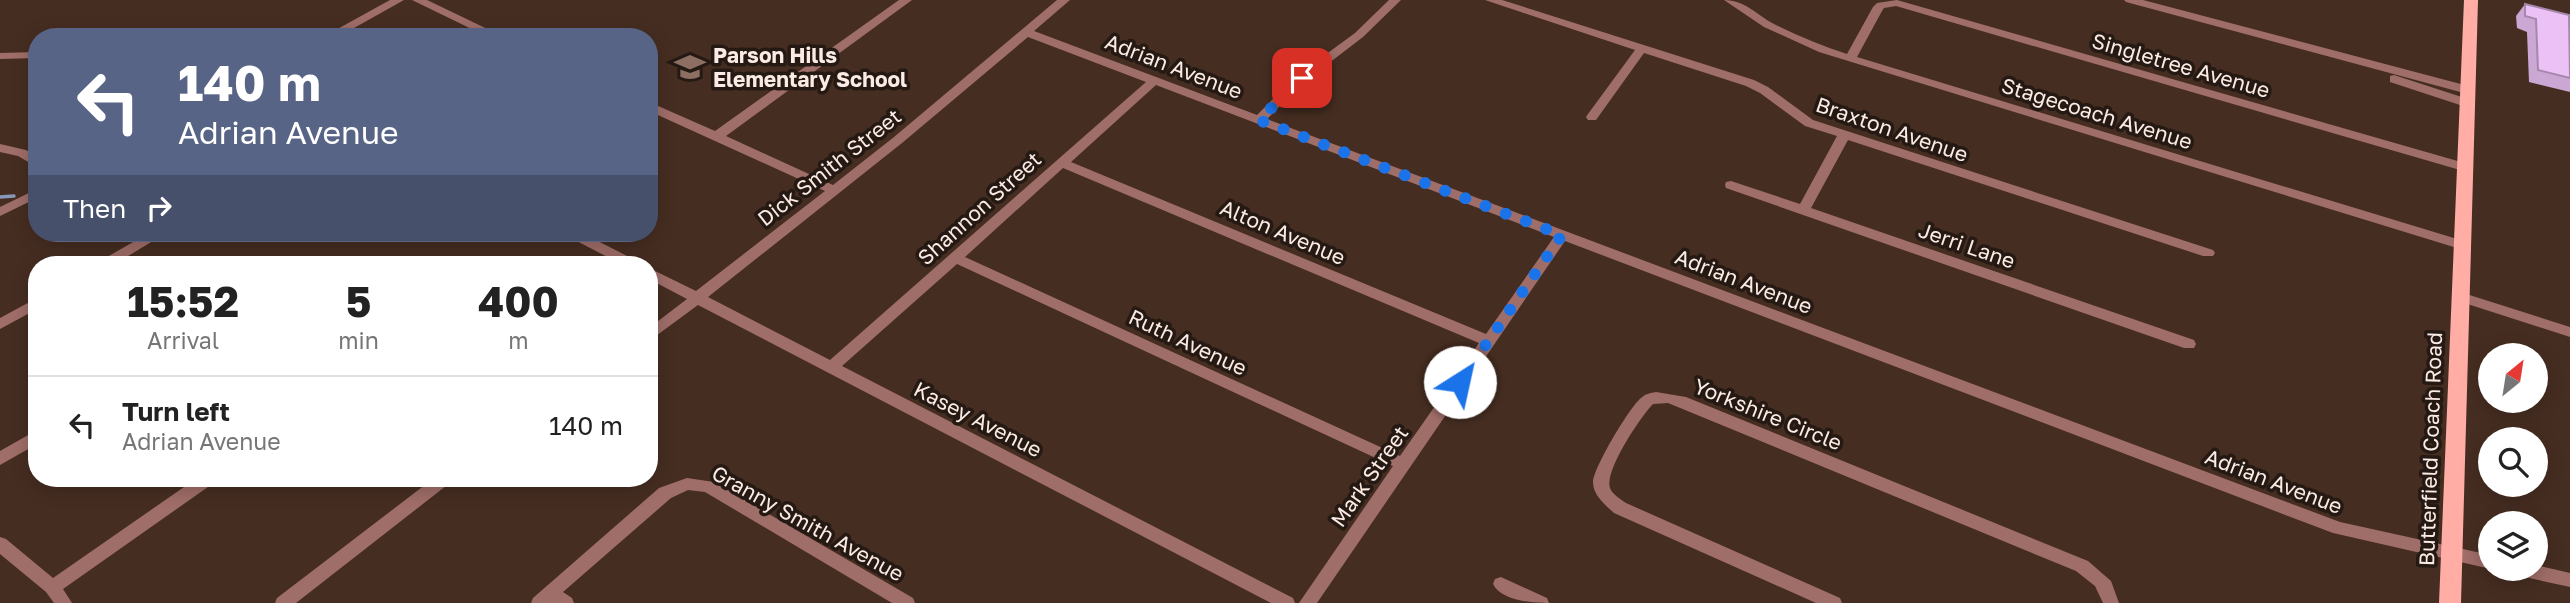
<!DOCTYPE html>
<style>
body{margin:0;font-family:"Golos Text",sans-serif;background:#f6f6f6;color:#222;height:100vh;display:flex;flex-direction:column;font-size:26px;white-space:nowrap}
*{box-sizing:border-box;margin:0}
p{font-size:23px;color:#767676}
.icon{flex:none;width:38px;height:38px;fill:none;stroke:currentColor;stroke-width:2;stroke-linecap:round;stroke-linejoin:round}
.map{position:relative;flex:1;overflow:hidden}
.details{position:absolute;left:28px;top:256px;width:630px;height:231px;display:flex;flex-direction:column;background:#fff;border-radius:28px;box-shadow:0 4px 18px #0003}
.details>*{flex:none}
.banner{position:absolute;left:28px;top:28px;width:630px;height:214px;border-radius:28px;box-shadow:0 4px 18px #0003;background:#586485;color:#fff;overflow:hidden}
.needle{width:46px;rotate:30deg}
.fabs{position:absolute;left:2478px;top:343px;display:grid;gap:14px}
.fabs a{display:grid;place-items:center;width:70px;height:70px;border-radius:50%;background:#fff;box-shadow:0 4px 18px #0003;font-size:35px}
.pin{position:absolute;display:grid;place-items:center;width:60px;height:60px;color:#fff;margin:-30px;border-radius:14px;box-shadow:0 4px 10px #0006}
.me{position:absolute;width:77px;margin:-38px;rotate:35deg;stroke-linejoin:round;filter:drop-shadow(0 0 5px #0008)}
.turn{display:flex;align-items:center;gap:24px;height:147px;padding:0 35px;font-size:32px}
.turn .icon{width:91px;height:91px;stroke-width:2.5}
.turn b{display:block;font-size:49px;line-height:60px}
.then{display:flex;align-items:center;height:66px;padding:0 35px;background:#0003;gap:14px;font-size:26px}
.eta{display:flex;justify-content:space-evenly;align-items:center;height:119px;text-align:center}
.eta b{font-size:42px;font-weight:700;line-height:49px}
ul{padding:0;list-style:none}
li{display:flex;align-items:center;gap:21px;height:98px;padding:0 35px;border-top:2px solid #e0e0e0}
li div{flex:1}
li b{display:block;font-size:26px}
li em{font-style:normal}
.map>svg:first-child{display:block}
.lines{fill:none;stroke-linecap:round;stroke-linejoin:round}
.stream{stroke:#8699b8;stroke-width:3.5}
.minor{fill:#a06e69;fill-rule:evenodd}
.major{fill:#ffada5;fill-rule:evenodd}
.wall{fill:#cba7d4}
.building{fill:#ecc2f6;stroke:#a588ac;stroke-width:2}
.route{stroke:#1a73e8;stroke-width:12;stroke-dasharray:0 21.6}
.labels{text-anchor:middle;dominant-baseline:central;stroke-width:7;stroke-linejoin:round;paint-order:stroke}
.poi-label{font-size:21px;font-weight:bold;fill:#fcebe4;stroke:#241913;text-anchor:start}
.street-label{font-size:21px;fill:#fcebe4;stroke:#241913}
</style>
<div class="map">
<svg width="2570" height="603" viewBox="0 0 2570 603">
<rect width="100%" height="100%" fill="#462d21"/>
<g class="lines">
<path class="stream" d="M0,197L14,196"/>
<path class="minor" d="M390,0H404L338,37H323Z
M412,0H427L504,37H488Z
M899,0H912L726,136L833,185L894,137L1057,0H1070L1034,31L1257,115L1295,77L1355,33L1389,0H1401L1363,37L1303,83L1267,119L2340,522L2490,555L2491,569L2333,533L1565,241L1317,603H1299L1393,466L957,264L842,366L1293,598L1295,603H1271L698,305L649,341V328L687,299L649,279V268L696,291L825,191L649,111V102L715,131ZM1028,37L1146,82L830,360L708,297L902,143ZM1156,85L1554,237L1486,334L1071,162ZM1063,168L1479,343L1400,456L965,257Z
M1485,0H1502L1754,80L1768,87L1813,120L2213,250L2215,253L2213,256H2203L1848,140L1811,208L2194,340L2196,344L2194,348H2184L1726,188L1725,185L1726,182L1731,181L1800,204L1837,136L1805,126L1760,93L1746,86L1644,53L1596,120H1588L1586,117L1588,114L1635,50Z
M1724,0C1745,0 1757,15 1774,24C1798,36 1822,46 1847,54L1873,7L1877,3L1897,0L2468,164L2470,167L2468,170H2460L1896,6L1884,8L1882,11L1857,57L2467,242L2469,245L2467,248H2457L1819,52L1764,27Z
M2124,0H2143L2472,87L2474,90L2468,94L2464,93L2126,2Z
M37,52V58L0,59V53Z
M2394,75L2471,100L2473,103L2471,106H2463L2390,82V76Z
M0,144L26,150L37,157V167L18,156L0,152Z
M37,189V198L0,216V207Z
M149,233H166L115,264H98L100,261Z
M565,233H582L637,261L639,264H621L567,236Z
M2460,292L2570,327V337L2455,300L2453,297L2455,294Z
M37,298V309L0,329V318Z
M1656,392L1686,397L2088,561L2111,581L2119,603H2103L2095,586L2076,571L1668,403L1653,404C1641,416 1604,471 1610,488C1612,494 1620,499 1626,503L1840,598L1842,603H1816L1614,513C1605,505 1593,495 1593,482C1594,467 1629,408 1641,398C1645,394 1650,393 1656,392Z
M37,430V444L0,465V451Z
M197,478H217L215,482L63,589L72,603H54L46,592L0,554V537L6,539L53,578Z
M434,478H453L451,482L296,603H275L277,598Z
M687,478L714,482L913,598L915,603H892L705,492L688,490L671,498L563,592L572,598L574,603H531L533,598L659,488Z
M2536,565L2570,573V587L2520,576L2514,574L2512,569H2536Z
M1501,577L1547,598L1549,603C1533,603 1501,601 1493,584L1495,579Z"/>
<path class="major" d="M2464,0H2478L2461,603H2439Z"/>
</g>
<path class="wall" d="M2525,4L2570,20V92L2529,82L2527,32L2517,28L2516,16Z"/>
<path class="building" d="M2525,4L2569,15L2570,78L2538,70L2536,19L2525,16Z"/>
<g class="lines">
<path class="route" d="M1302,78L1259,120L1562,235L1460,382"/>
</g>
<defs>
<g id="school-bare" transform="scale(2.415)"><path d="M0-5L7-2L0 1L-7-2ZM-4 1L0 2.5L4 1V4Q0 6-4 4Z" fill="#8d6e63" stroke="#241913" stroke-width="2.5" paint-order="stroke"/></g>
</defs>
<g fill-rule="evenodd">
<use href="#school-bare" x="690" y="67"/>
</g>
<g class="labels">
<g class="poi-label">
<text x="713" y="55">Parson Hills<tspan x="713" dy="24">Elementary School</tspan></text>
</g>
<g class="street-label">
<text transform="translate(2181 65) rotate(16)">Singletree Avenue</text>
<text transform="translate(1174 66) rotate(21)">Adrian Avenue</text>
<text transform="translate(2097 113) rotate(17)">Stagecoach Avenue</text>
<text transform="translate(1892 129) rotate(19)">Braxton Avenue</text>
<text transform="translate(829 167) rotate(-38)">Dick Smith Street</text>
<text transform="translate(979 208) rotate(-42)">Shannon Street</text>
<text transform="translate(1283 232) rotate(23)">Alton Avenue</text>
<text transform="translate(1967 245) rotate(19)">Jerri Lane</text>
<text transform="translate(1744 281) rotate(21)">Adrian Avenue</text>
<text transform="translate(1188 342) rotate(25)">Ruth Avenue</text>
<text transform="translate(1768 414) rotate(22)">Yorkshire Circle</text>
<text transform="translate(978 419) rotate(27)">Kasey Avenue</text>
<text transform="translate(2430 449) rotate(-88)">Butterfield Coach Road</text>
<text transform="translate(1369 476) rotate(-55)">Mark Street</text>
<text transform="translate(2274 481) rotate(21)">Adrian Avenue</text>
<text transform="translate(808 523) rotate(29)">Granny Smith Avenue</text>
</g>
</g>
</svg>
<div class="fabs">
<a><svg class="needle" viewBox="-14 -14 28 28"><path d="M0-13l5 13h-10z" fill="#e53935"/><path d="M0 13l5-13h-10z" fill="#767676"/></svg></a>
<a><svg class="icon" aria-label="search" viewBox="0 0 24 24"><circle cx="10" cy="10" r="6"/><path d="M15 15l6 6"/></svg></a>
<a><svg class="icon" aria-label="layers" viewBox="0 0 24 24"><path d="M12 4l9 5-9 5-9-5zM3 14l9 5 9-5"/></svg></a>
</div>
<div class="pin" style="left:1302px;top:78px;background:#d93025"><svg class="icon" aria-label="arrive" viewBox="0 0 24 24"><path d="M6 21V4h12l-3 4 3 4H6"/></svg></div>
<svg class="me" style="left:1460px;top:382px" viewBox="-20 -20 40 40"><circle r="19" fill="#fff"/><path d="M0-13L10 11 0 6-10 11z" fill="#1a73e8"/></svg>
<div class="banner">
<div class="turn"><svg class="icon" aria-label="left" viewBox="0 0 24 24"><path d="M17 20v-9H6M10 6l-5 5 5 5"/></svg><div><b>140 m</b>Adrian Avenue</div></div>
<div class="then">Then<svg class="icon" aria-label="right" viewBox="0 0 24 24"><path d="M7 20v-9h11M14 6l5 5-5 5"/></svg></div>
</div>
<section class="details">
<div class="eta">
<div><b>15:52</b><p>Arrival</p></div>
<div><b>5</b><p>min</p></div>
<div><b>400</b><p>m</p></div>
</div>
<ul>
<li><svg class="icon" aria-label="left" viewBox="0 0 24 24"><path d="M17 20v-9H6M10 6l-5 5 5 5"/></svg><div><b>Turn left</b><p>Adrian Avenue</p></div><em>140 m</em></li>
</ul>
</section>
</div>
